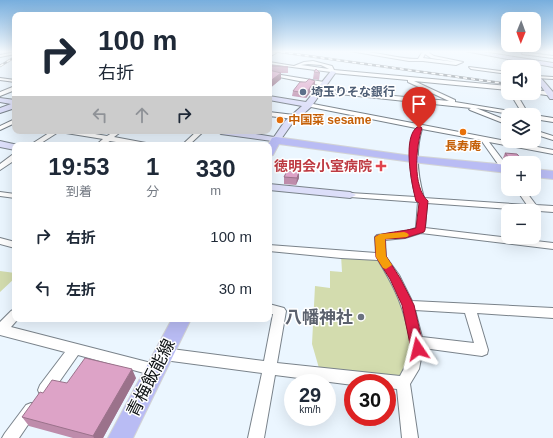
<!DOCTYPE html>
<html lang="ja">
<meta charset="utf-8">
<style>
body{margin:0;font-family:Helvetica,"Noto Sans JP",sans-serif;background:#f2f2f3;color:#1f2937;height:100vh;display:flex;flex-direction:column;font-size:15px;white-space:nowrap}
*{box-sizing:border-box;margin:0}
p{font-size:13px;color:#747a83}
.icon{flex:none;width:22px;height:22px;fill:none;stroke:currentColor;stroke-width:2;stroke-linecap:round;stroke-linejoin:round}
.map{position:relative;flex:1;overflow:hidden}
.drawer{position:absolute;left:12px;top:142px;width:260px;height:180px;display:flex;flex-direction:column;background:#fff;border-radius:8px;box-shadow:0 4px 16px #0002}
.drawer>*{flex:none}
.top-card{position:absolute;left:12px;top:12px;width:260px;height:122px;border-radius:8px;box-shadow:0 4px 16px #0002;background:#fff;color:#1f2937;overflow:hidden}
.needle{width:26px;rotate:181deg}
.controls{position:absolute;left:501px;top:12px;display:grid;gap:8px}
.controls a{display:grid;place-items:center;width:40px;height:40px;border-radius:8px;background:#fff;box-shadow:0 4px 16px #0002;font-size:20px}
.speed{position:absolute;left:284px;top:374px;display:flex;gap:8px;font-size:20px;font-weight:700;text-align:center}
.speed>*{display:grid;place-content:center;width:52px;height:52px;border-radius:50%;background:#fff;box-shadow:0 4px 16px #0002;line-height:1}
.speed small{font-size:10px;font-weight:400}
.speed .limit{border:6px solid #d22;background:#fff;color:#111}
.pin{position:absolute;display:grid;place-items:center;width:34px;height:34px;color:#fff;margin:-41px -17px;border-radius:50% 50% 50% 0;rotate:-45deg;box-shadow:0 0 4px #0007}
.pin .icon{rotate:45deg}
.me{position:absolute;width:44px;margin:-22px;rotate:350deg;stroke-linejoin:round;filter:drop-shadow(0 0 3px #0008)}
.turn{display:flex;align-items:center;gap:14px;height:84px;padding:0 20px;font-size:18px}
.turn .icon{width:52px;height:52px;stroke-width:2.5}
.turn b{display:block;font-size:28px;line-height:34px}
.lanes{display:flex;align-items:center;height:38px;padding:0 20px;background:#0003;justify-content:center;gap:20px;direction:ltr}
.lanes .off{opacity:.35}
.eta{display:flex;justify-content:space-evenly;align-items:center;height:68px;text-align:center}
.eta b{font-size:24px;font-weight:600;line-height:28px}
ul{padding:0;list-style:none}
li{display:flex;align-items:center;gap:12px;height:52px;padding:0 20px}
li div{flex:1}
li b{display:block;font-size:15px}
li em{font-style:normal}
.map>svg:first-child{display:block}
.green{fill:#d3dcae}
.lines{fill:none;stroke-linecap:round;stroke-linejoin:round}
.street-casing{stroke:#7a838b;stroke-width:2}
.secondary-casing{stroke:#7a838b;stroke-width:2}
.primary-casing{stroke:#d3d4d5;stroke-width:2}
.street{fill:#fff;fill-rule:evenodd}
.secondary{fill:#dcdef9;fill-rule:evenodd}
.primary{fill:#b9bcf4;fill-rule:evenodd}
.rail-casing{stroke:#747b81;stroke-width:2.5}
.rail{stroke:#fff;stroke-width:1.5;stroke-dasharray:4;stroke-linecap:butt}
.wall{fill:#be8cab}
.shaded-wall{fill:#9b728b}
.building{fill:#dda3c7;stroke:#9b728b}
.route{fill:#e11d48;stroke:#92132f}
.slow{fill:#f59e0b}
.service-dot{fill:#5c6f8a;stroke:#fff;stroke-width:1.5}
.food-dot{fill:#e8710a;stroke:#fff;stroke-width:1.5}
.health-dot{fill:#e0444e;stroke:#fff;stroke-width:1.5}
.worship-dot{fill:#6b7280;stroke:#fff;stroke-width:1.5}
.labels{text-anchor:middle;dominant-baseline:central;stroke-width:3;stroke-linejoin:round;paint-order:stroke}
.far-service-label{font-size:12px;font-weight:bold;fill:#4e5e75;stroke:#fff;text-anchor:start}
.far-food-label{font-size:12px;font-weight:bold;fill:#c56008;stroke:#fff;text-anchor:start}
.health-label{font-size:14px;font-weight:bold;fill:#be3a42;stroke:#fff;text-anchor:end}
.near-worship-label{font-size:17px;font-weight:bold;fill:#5b616d;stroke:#fff;text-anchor:end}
.near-street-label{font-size:17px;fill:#0d1114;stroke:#fff}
</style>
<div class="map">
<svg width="553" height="438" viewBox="0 0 553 438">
<rect width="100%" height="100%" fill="#ebf6ff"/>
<path class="green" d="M341,255L381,257L417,342L403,383L321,375L312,344L315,286L330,288V271L342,272Z
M0,271L15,273V278L0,292Z"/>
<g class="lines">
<g class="street-casing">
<path id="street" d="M269,51L275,52L276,53L269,57L270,53Z
M350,51C373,50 395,59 418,59L423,51H430L429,53L434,56L463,62L456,65L423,61H409ZM425,54L431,58L456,62L423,58Z
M15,52V54L0,57V55Z
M523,52L553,56V58L522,54Z
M313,61L332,66L334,70L508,86V90L414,81L455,100V102L522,113L510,93H516L529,115H514L476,108L508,121V125L470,110L469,109L471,108L320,92L317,90L318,89L449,101L408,82V80L333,73L331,72L269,64V62L294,66L304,62ZM308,64L321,65L329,69L301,65Z
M469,67L508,72V74L471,69Z
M269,73L324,82L327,84L324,86L269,75Z
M537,76L553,77V79L535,78V77Z
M0,78L15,80V82L0,80Z
M15,86V90L0,96V92Z
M534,90L553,92V96L532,93H534Z
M308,103L553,150V154L489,142L508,167V174H505L481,140L422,129C415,152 417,174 424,198L527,205L516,189H524L536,205L553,206V212L427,203L425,228L553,243V249L421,233L405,238L385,240L386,257L399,275L412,301L553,308V318L477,313L488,350L487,354L482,356L423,348L419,369L410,384L418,438H402L397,389L387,388V383H353V385L275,375L264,438H248L262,373L164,360L159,358L158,354L159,350L164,348L264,361L273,314H269V304L284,308L286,311L277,363L400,376C405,367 410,358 411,347C411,340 409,333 407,326C401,300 392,283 378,260L341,258L269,251V245L376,253L375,237L377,235L404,232L416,228L418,202L350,197L346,195L350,193L416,197C409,174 408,151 416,128L306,106V104ZM415,310L465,313L474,343L422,337Z
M269,112L294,115L297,117L294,119L269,116Z
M534,115L553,118V122L534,119Z
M15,119V123L0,130V126Z
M534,130L553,136V140L534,134Z
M52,131H60L38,145H30Z
M63,131H77L107,136L115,131H122L114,137L146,143L149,145H134L110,141L103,145H96L103,139L66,133Z
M197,131H204L189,145H182Z
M12,155H15V160L0,170V164Z
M0,192L15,194V198L0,196Z
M0,238L15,242V248L0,244Z
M15,309V319H18L11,327L155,364L160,366L162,370L160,374L155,376L78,355L50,395L45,397L40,395L38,390L40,385L65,352L0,335V322L11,311Z
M31,403L36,405L38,410L19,438H2L5,433L26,405Z"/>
</g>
<g class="secondary-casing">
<path id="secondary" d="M465,51H476L553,63V67L531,63L533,67H527L524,62Z
M534,70L553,92V99H550L534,76Z
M331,71L336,72L311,107L291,125L279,142L221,134L217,131H237L274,137L285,121L302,106L269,100V96L306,102Z
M0,98L15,100V108L0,113V108L11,104L0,102Z
M0,141L18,145H15V150L0,147Z
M269,184L350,192L356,195L350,198L269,190Z"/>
</g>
<g class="primary-casing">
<path id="primary" d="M276,137L412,156L508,165V173L412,162L279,144L273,155L269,156L268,145L272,138Z
M534,169L553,171V179L534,177Z
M172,319H191L133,438H108Z"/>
</g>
<use href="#street" class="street"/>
<use href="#secondary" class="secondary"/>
<use href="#primary" class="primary"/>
<g class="rail-casing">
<path id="rail" d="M273,51L508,84
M0,66L15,57"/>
</g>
<use href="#rail" class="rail"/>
</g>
<path class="wall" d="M269,65L288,67V73H281V79L269,89Z
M314,72L320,73L319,80L313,79Z
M315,81V86L306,98L292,96L293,91Z
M505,153L525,163H508V164L503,158Z
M299,172V178L296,185L284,184V177Z
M136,378L103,438H73L29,426L22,417L67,383Z"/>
<path class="shaded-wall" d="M281,73V79L269,89V82Z
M315,81V86L306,98V93Z
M299,172V178L296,185L297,178Z
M132,369L136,378L103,438H94L93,436Z"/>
<path class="building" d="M269,65L288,67L269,66Z
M316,69L320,73L314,72Z
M269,70L281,73L269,82Z
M309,79L315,81L306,93L293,91L300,82H306Z
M505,153L517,154L525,163L512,162Z
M287,171L299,172L297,178L284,177Z
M85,358L132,369L93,436L22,417L40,392L43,393L52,380L67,383Z"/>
<linearGradient id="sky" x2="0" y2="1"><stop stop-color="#77aedd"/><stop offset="0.46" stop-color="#f6fbff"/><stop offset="1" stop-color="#f6fbff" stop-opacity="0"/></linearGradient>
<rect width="553" height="112" fill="url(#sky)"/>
<path class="route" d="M419,126L422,128C416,146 412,187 428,201L425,230L424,232L405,238L385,239L386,256L400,278L414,305L424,349L422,353L418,355L413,353L411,349L402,305L390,279L376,257L375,237C378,233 407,231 416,228L419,203L416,201C412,186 401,134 419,126Z"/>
<path class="slow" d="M404,232L407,233L409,235L407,237L385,239L386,256L392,265L386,269L383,268L376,257L375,237L380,234Z"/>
<circle class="service-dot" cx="303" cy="92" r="4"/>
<g class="food-dot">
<circle cx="280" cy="120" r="4"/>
<circle cx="463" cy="132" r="4"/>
</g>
<path class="health-dot" d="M379 160h4v4h4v4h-4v4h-4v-4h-4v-4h4z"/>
<circle class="worship-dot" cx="361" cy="317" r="4"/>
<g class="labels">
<g class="far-service-label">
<text x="311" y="92">埼玉りそな銀行</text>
</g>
<g class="far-food-label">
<text x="288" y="120">中国菜 sesame</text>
<text x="463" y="146" text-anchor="middle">長寿庵</text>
</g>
<g class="health-label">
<text x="372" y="166">徳明会小室病院</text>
</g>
<g class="near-worship-label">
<text x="353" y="317">八幡神社</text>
</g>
<g class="near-street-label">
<text transform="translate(151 378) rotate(-63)">青梅飯能線</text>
</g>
</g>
</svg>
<div class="controls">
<a><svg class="needle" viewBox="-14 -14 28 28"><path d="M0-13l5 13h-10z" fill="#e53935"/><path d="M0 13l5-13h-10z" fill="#747a83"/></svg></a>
<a><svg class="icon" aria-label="sound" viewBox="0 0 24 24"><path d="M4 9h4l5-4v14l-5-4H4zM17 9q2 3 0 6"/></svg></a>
<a><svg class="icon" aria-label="layers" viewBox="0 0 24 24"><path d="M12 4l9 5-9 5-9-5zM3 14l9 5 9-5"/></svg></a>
<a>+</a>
<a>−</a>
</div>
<div class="speed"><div>29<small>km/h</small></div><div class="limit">30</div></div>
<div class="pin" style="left:419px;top:128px;background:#d93025"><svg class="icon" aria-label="arrive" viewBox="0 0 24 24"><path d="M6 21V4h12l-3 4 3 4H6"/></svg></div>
<svg class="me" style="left:418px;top:349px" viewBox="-20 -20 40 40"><path d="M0-17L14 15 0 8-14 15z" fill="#e11d48" stroke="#fff" stroke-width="4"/></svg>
<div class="top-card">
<div class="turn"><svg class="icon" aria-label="right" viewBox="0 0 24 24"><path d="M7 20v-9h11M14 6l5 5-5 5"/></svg><div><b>100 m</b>右折</div></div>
<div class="lanes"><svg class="icon off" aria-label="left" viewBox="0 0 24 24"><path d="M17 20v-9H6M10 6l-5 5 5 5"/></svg><svg class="icon off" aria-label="ahead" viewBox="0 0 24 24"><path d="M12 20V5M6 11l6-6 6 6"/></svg><svg class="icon" aria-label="right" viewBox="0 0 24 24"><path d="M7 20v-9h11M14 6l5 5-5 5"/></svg></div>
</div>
<section class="drawer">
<div class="eta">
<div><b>19:53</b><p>到着</p></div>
<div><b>1</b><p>分</p></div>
<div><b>330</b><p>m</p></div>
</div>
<ul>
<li><svg class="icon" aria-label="right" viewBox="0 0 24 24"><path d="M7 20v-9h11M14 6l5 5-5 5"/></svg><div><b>右折</b></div><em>100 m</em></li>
<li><svg class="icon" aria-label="left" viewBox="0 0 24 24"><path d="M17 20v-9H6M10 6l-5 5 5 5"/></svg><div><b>左折</b></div><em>30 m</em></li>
</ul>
</section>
</div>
